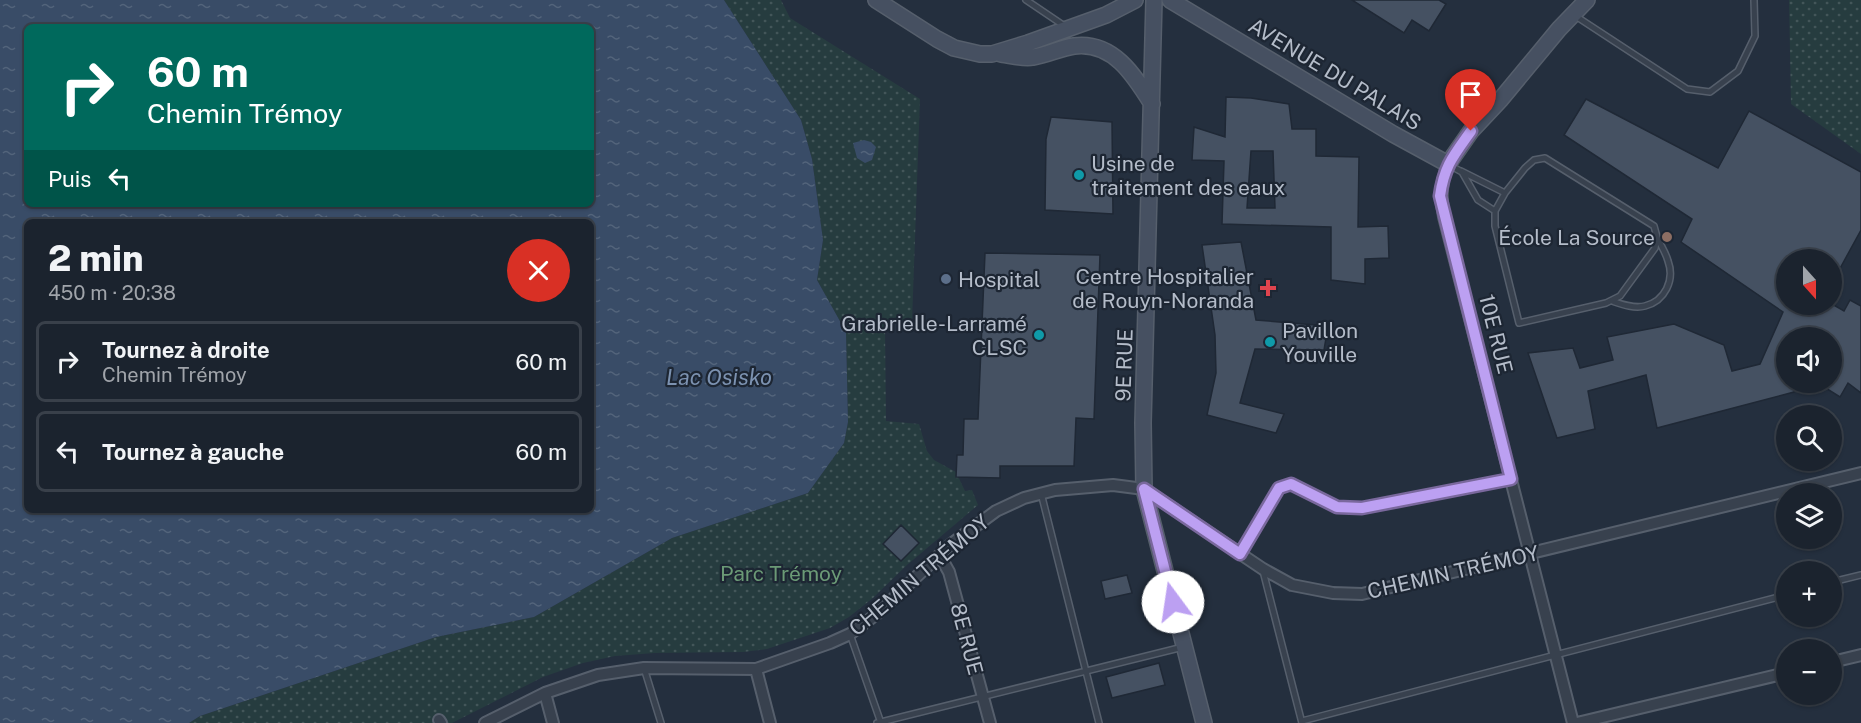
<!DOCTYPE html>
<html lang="fr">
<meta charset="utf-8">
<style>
body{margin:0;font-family:"Public Sans",sans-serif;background:#242b36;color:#f1f3f6;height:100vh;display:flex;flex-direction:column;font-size:22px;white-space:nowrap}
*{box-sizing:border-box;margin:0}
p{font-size:20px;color:#a0a4aa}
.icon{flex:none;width:33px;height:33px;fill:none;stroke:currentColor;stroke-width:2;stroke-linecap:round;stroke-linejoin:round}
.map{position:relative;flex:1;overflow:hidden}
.side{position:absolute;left:24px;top:219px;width:570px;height:294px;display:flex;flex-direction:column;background:#1b232e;border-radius:9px;box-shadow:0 2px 4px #0004,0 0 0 2px #39404a}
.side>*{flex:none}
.top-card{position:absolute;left:24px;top:24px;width:570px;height:183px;border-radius:9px;box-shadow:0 2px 4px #0004,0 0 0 2px #39404a;background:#00695c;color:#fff;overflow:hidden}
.needle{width:39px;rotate:159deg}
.tools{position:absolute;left:1776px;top:249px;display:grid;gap:12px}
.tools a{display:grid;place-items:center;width:66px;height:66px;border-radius:50%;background:#1b232e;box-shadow:0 2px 4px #0004,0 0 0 2px #39404a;font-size:30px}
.pin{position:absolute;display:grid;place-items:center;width:51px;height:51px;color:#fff;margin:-62px -26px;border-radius:50% 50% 50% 0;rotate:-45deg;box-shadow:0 0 6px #0007}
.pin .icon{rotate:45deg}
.me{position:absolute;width:66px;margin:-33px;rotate:346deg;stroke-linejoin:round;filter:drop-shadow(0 0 4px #0008)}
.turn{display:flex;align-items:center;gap:21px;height:126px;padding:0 24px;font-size:27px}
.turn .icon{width:78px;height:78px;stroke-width:2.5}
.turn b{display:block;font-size:42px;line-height:51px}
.then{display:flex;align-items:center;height:57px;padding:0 24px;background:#0003;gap:12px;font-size:22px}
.round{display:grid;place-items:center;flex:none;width:63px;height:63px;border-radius:32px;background:#242b36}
.head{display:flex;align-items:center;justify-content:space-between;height:102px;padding:0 24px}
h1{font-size:36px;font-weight:800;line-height:45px}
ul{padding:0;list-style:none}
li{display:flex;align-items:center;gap:18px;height:81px;margin:0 12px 9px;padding:0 12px;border:3px solid #39404a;border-radius:9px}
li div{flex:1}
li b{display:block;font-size:22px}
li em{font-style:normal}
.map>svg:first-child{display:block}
.park{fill:url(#park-dots)}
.water{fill:url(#water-ripples);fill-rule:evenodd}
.building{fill:#455162;stroke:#1f2835;stroke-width:1.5;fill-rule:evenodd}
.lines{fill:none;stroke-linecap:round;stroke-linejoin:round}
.lane-casing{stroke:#565f6c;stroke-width:8}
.street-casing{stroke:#565f6c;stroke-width:14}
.secondary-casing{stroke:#565f6c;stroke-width:18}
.lane{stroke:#38414e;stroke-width:5}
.street{stroke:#38414e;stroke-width:10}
.secondary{stroke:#465061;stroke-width:15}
.route-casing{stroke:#7a689d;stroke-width:15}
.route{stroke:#bca0f2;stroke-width:10}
.culture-dot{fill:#0f9aa8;stroke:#1d2633;stroke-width:2}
.education-dot{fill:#8d6e63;stroke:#1d2633;stroke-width:2}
.service-dot{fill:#5c6f8a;stroke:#1d2633;stroke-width:2}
.health-dot{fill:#e0444e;stroke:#1d2633;stroke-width:2}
.labels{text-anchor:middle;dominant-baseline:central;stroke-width:4.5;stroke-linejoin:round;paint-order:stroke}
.street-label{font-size:21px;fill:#b4bcc9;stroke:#1d2633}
.poi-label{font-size:21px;fill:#b4bcc9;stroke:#1d2633;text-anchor:start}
.park-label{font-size:21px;fill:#6b9a76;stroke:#1d2633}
.water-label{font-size:22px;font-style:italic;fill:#7c92b1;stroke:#1d2633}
</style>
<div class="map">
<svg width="1861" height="723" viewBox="0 0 1861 723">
<defs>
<pattern id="park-dots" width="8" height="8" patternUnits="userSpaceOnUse" patternTransform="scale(1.5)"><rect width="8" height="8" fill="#263c3f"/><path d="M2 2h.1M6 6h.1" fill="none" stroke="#435659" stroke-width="1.8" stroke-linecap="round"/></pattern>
<pattern id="water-ripples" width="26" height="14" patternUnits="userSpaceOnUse" patternTransform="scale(1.5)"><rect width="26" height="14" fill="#394c67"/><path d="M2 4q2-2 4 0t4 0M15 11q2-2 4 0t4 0" fill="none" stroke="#53647b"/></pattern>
</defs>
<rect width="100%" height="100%" fill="#242f3e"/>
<path class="park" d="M724,0H781L790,18L920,99L912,322L885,325L886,421L919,424L927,451L934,460L956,472L965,491L972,490L978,505L907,565L873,598L849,617L830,628L767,649L743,652L655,653L615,656L583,663L543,677L452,723H189L200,716L436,637L534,617L672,538L808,493L844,443L848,422L846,332L817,280L823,240L812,159L801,120Z
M1789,0H1861V154L1791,104Z"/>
<path class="water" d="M0,0H724L801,120L812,159L823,240L817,280L846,332L848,422L844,443L808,493L672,538L534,617L436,637L200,716L189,723H0ZM27,27H591V204H27ZM27,222H591V510H27Z
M864,140L871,142L876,147L872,160L865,163L857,158L853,143Z"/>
<path class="building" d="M1352,0H1439L1446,4L1429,31L1412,20L1404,33Z
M1226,97L1251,98L1289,104L1292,129H1316V156L1359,157L1358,227L1388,226L1389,258L1365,259V284L1331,280V227L1222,224L1224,161L1192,160L1194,127L1225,137ZM1251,151H1273L1275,208H1247Z
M1586,99L1718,168L1749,111L1861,172V230L1832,283V260H1786V304H1832L1844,311L1850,300L1861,306V393L1848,383L1840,397L1816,382H1832V338H1786V382H1800L1794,392L1657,428L1646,375L1588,391L1595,429L1557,438L1528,353L1573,348L1580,368L1613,360L1607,337L1674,324L1724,345L1732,371L1760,364L1783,312L1681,242L1692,219L1564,135Z
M1051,117L1112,122L1113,214L1045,210L1046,139Z
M1241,242L1256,320L1328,326L1324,350L1255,349L1240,403L1284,414L1276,433L1207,415L1216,373L1215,335L1202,245Z
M985,253L1100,255L1094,419L1076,418L1074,466H1000V478L956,477L957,455H963L964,419H978Z
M901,525L919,543L901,561L883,544Z
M1127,575L1132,593L1105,599L1101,581Z
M1159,663L1165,685L1112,698L1106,677Z"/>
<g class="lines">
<g class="lane-casing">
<path id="lane" d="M1026,0L1066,27
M1574,15L1687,89L1710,92L1738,71L1755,36L1754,0
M1545,158L1654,226L1657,237L1655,248L1620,296L1606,303L1519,323L1495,226V211L1505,193L1525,168L1534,160Z
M1449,165L1462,172L1478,200L1495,211
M1461,171L1505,193
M1612,301C1621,304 1634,309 1645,306C1665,301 1675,280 1668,261C1666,253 1661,246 1658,239
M1041,493L1099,723
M1240,554L1279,488L1291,484L1337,507L1362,509L1511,479
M1263,571L1302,723
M1832,582L1861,575
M850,634L881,723
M644,668L661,723
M1302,721L1786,595
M877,723L1183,647"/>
</g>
<g class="street-casing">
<path id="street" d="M1448,164C1441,183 1440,197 1444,217L1573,723
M940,556L949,572L990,723
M1832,662L1861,655
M756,669L770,723
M545,693L553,723
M439,720L441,723
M485,723L545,693L598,675L644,668L756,669L830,643L850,634L878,613L950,545L996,511L1024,498L1055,490L1113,485L1144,489L1263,569L1292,585L1333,593L1362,594L1861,473
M1577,723L1786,673"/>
</g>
<g class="secondary-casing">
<path id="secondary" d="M876,0L937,39L954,48L980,54H992L1028,43L1106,15L1135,0
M1154,0L1143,423L1144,489L1204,723
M1170,0L1393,134L1448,164L1471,131L1501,99L1559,29L1587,0
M1001,54C1011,55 1023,59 1033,57C1047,55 1060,48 1074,46C1113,41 1134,75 1152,104"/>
</g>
<use href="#lane" class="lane"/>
<use href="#street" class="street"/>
<use href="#secondary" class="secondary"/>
</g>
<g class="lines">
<g class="route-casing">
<path id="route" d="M1173,602L1144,489L1240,554L1279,488L1291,484L1337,507L1362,508L1511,479L1440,196C1444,166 1454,155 1471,131"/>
</g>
<use href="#route" class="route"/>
</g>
<g class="culture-dot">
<circle cx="1079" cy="175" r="6"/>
<circle cx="1039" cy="335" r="6"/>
<circle cx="1270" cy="342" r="6"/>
</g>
<circle class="education-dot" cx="1667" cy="237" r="6"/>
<circle class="service-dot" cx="946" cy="279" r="6"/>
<path class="health-dot" d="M1265 279h6v6h6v6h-6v6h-6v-6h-6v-6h6z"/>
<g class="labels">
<g class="street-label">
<text transform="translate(1335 74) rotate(31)">AVENUE DU PALAIS</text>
<text transform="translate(1496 334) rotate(76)">10E RUE</text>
<text transform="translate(1124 365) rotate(-88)">9E RUE</text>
<text transform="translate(1453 572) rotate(-13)">CHEMIN TRÉMOY</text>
<text transform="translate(919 575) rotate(-40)">CHEMIN TRÉMOY</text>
<text transform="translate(967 639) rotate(75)">8E RUE</text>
</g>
<g class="poi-label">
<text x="1091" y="163">Usine de<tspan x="1091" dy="24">traitement des eaux</tspan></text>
<text x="1655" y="237" text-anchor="end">École La Source</text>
<text x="1254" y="276" text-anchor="end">Centre Hospitalier<tspan x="1254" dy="24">de Rouyn-Noranda</tspan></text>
<text x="958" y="279">Hospital</text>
<text x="1027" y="323" text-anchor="end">Grabrielle-Larramé<tspan x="1027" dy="24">CLSC</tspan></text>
<text x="1282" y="330">Pavillon<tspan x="1282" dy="24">Youville</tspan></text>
</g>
<g class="park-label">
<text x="781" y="573">Parc Trémoy</text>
</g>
<g class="water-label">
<text x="719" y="377">Lac Osisko</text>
</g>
</g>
</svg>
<div class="tools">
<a><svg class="needle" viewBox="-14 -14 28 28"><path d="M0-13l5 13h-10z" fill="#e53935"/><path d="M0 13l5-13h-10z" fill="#a0a4aa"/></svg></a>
<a><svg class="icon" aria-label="sound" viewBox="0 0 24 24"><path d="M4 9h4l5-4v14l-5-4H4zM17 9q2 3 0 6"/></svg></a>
<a><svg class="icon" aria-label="search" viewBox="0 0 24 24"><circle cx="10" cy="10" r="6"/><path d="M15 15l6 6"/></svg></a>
<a><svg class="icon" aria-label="layers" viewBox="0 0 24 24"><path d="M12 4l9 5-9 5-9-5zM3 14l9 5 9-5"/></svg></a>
<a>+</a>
<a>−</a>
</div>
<div class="pin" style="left:1471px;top:131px;background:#d93025"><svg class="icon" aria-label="arrive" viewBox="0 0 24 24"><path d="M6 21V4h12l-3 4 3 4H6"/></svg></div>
<svg class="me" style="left:1173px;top:602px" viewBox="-20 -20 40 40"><circle r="19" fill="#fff"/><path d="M0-13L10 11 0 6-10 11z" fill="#bca0f2"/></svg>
<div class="top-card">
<div class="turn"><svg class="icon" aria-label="right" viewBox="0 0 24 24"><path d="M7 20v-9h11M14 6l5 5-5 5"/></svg><div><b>60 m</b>Chemin Trémoy</div></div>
<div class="then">Puis<svg class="icon" aria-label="left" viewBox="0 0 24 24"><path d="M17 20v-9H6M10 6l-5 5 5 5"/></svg></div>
</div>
<section class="side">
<div class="head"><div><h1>2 min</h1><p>450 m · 20:38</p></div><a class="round" style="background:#d93025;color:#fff"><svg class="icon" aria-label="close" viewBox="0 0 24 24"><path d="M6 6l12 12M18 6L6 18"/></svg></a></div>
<ul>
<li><svg class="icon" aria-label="right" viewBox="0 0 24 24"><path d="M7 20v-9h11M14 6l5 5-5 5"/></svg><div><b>Tournez à droite</b><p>Chemin Trémoy</p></div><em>60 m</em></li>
<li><svg class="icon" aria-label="left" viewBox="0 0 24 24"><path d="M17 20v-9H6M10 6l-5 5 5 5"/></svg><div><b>Tournez à gauche</b></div><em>60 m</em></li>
</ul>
</section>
</div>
